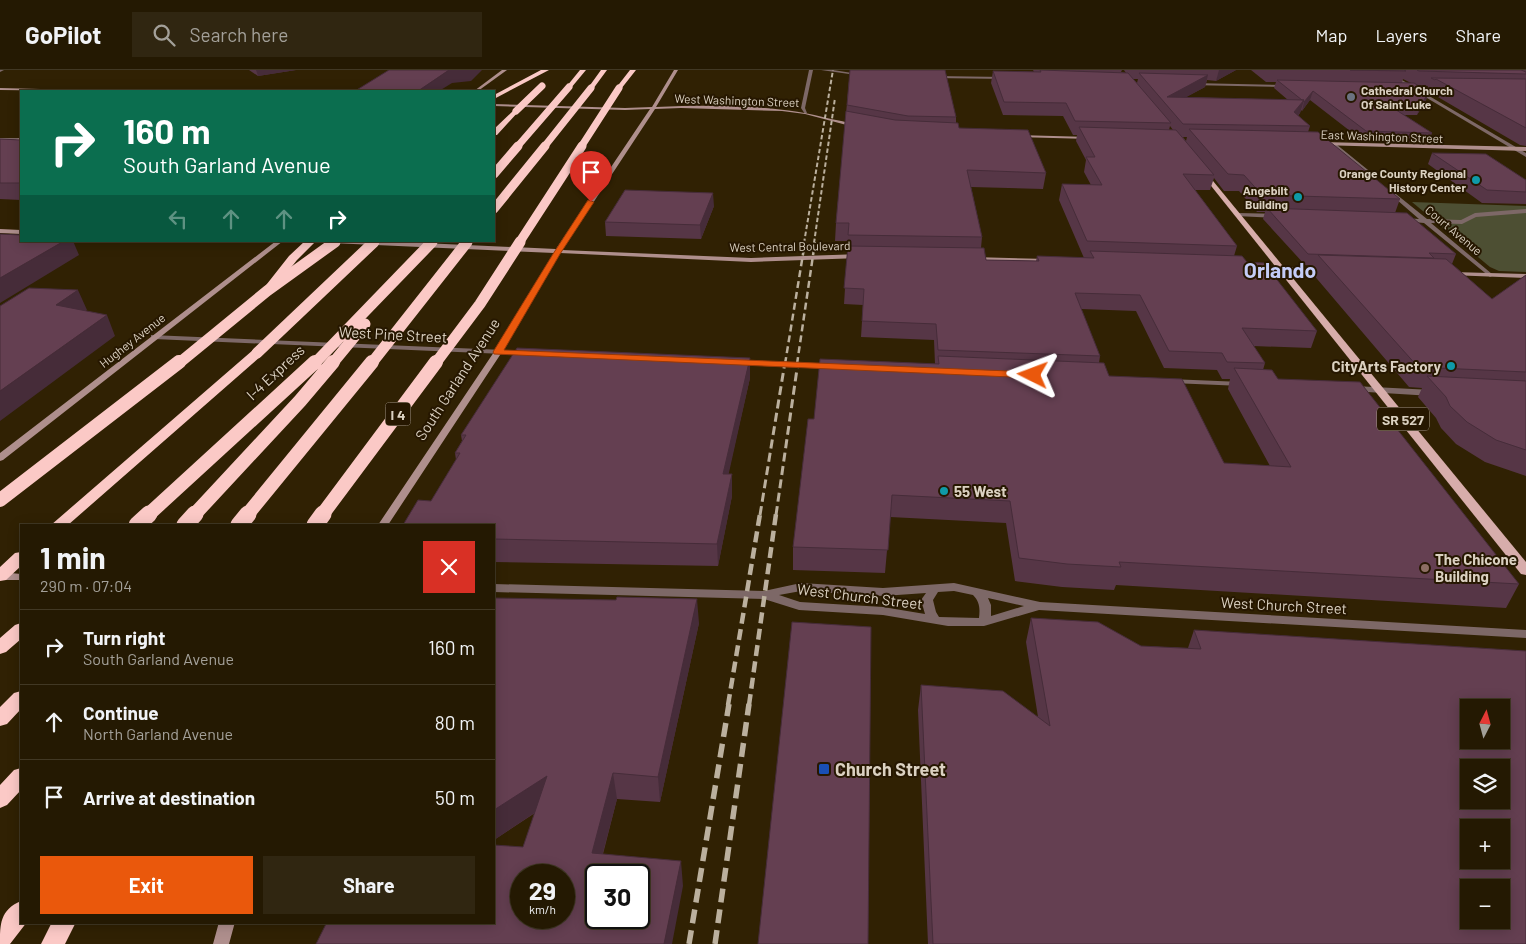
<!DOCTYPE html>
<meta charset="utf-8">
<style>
body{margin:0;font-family:Barlow,sans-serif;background:#302611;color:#f1f3f6;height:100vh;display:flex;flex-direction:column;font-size:19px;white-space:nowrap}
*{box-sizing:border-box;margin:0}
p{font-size:16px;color:#a3a099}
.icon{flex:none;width:28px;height:28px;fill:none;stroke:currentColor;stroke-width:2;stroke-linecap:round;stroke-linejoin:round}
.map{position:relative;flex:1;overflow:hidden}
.details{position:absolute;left:20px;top:454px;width:475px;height:400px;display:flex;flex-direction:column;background:#241902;border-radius:0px;box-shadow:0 2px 12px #0003,0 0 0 1px #413824}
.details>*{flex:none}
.guide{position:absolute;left:20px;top:20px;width:475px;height:152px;border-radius:0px;box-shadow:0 2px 12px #0003,0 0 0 1px #413824;background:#0b6e4f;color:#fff;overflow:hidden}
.needle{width:32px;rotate:6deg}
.controls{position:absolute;left:1460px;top:629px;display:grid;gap:10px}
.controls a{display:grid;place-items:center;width:50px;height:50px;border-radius:0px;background:#241902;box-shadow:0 2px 12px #0003,0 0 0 1px #413824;font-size:25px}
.speed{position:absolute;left:510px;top:794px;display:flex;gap:10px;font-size:25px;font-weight:700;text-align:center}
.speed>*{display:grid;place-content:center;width:65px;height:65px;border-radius:50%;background:#241902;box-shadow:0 2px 12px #0003,0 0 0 1px #413824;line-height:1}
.speed small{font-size:12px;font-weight:400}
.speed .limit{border:2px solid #111;border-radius:8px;background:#fff;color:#111}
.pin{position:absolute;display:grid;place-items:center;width:42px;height:42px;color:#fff;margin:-51px -21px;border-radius:50% 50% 50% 0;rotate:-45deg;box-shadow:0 0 5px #0007}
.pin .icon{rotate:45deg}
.me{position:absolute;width:55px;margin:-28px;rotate:273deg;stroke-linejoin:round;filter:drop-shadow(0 0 4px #0008)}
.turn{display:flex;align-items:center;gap:18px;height:105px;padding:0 20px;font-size:22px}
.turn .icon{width:65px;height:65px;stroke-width:2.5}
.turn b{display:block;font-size:35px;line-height:42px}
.lanes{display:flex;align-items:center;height:48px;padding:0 20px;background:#0003;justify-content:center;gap:25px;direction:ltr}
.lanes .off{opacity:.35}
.round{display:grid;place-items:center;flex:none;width:52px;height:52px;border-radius:0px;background:#302611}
.summary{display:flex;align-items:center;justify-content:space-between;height:85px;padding:0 20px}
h1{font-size:30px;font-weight:700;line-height:38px}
.button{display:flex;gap:10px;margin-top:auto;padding:10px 20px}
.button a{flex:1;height:58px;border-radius:0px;background:#ea580c;color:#fff;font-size:20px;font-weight:700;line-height:58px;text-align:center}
.button a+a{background:#302611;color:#f1f3f6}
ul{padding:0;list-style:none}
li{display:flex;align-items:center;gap:15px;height:75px;padding:0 20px;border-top:1px solid #413824}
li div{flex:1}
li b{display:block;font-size:19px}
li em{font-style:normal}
header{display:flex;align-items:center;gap:30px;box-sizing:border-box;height:70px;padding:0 25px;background:#241902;border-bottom:1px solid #413824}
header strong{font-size:24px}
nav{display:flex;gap:28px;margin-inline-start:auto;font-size:18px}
.search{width:350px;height:45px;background:#302611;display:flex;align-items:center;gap:12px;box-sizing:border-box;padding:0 18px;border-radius:0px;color:#a3a099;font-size:19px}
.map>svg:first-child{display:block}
.green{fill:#4d4f33}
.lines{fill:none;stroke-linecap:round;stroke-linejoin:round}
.street{fill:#7d6867;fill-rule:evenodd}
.secondary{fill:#af8f8d;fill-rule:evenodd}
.primary{fill:#d7adab;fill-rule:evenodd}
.highway{fill:#fbc9c6;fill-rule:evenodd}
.rail-far4{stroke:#bbb09e;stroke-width:2;stroke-dasharray:4.5 2.5;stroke-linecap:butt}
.rail-far3{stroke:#bbb09e;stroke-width:2.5;stroke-dasharray:7 4;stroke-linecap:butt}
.rail-far2{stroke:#bbb09e;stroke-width:3;stroke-dasharray:9 4.5;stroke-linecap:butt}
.rail-far1{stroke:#bbb09e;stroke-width:4.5;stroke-dasharray:11 5.5;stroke-linecap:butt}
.rail{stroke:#bbb09e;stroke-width:5.5;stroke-dasharray:14 7;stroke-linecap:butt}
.highway-bridge-far4{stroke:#fbc9c6;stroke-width:7}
.highway-bridge-far3{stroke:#fbc9c6;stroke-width:9}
.highway-bridge-far2{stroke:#fbc9c6;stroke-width:11}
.highway-bridge-far1{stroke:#fbc9c6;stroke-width:14}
.highway-bridge{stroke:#fbc9c6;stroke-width:17}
.wall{fill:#563646;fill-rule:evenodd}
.shaded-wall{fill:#462c39}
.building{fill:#643f51;stroke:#462c39;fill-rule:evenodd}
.route{fill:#ea580c;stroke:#983908}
.worship-dot{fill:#6b7280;stroke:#261700;stroke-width:2}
.culture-dot{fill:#0f9aa8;stroke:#261700;stroke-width:2}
.education-dot{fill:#8d6e63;stroke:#261700;stroke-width:2}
.transit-dot{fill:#1a4fb4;stroke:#261700;stroke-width:2}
.labels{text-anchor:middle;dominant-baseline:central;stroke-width:4;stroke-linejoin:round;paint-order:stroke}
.far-poi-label{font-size:12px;font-weight:bold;fill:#dbd1c1;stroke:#261700;text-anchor:end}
.far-street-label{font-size:12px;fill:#dbd1c1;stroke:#261700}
.shield{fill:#261700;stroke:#a59987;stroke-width:1}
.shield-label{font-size:14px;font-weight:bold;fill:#dbd1c1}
.street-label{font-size:15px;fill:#dbd1c1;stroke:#261700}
.poi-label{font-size:15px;font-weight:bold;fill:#dbd1c1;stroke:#261700;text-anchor:start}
.near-poi-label{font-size:18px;font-weight:bold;fill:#dbd1c1;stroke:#261700;text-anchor:start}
.far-town-label{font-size:21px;font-weight:bold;fill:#c4ccf7;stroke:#261700}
</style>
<header>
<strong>GoPilot</strong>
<div class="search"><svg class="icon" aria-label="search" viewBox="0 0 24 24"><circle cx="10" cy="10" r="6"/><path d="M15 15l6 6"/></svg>Search here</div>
<nav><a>Map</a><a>Layers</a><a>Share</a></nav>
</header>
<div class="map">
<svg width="1526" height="874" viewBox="0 0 1526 874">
<rect width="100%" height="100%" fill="#302103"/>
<path class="green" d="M1412,132L1526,136V202L1499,201L1490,197Z"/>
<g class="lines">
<path class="street" d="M0,0H4L0,2Z
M809,0H813L805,38L807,43L805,44L801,38Z
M821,0H833L865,5L863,6Z
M1380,0H1385L1526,83V87Z
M935,6L1005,7L1007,8L1005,9L934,8Z
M1192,13L1288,15L1290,16L1288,17L1190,15Z
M0,68H19L21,70H0Z
M1332,74H1336L1373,104V106H1369L1332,76Z
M1391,120L1427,149L1461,150L1475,143L1526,139V143L1476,147L1462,154L1431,153L1492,204V206L1490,207L1424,153L1402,151L1401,150L1404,148L1419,149L1389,123L1388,122Z
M1238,143L1277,144L1280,146L1277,148L1236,146V144Z
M151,265L525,281L529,283L525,285L154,269H151Z
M734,290L832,294L836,296L832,298L737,294L733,292Z
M1169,309L1242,312L1246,314L1242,316L1172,313L1168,311Z
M1354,316L1432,320L1436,323L1432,326L1351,321V317Z
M801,513L883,518L954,513L1040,532L1526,560V568L1039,540L984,556H948L883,545L799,540L764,529L494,522V514L764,521ZM801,521L883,526L926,523L921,530L925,544L883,537L800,532L779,525ZM954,521L973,525C980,532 980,539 979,548L939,547L936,542L933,530L938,522ZM988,528L1024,536L991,546V535Z"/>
<path class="secondary" d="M502,0H507L478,21H474Z
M674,0H678L656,37C712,35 777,34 831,49C841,51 852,53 860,57L858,58L805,44L782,41L681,38L655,39L562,180L751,188L860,184L863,186L860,188L751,192L560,183L502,282L388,455H378L494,282L554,183L331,173L328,171H379L556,179L650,39L625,40L494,36V34L625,38L652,37Z
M0,18L81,20L83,21L0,20Z
M1017,65L1090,67L1092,68L1090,69L1015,67Z
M21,68V70L0,77V73Z
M1322,72L1526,77V81L1320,75Z
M0,159L21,160V164L0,163Z
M276,171H283L3,390L0,391V383Z
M972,187L1048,189L1051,191L1048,193L970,190L969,189Z
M1255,196L1325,198L1328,200L1325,202L1253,199L1252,198Z
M1452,202L1526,204V208L1450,205V203Z
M0,502L21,504V510H0Z
M219,852H235L229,874H213Z"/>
<path class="primary" d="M1200,100H1204L1526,492V505L1521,504L1200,102Z"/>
<path class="highway" d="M541,0H549L494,29V25Z
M580,0H586L571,18H567V16Z
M601,0H607L593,19H589L588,18Z
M630,0H636L621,19H617L616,18Z
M514,40L519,41L497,65H494V59Z
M305,171H316L297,190L271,223H263L262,221L263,219L289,186Z
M257,279L263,283L261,286L68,455H51L253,280Z
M21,482V496L6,510L0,511V497L15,483Z
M21,553V569L6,582L0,584V568L15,555Z
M21,621V639L7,654L0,656V637L14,623Z
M21,698V720L7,735L0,738V715L14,700Z
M21,831V852H27L10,874H0C0,854 0,840 21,831Z
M52,852H76L65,874H41Z"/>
<path class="rail-far4" d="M804,173L833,0
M814,173L835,28"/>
<path class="rail-far3" d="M785,294L805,172
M797,294L815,172"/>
<path class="rail-far2" d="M760,445L785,292
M776,445L798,292"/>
<path class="rail-far1" d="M728,635L760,444
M749,635L776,444"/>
<path class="rail" d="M689,874L729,634
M715,874L749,634"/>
<path class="highway-bridge-far4" d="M516,41L542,16
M517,77L569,17
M544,77L591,18
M581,77L619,18"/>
<path class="highway-bridge-far3" d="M494,104L518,76
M494,139L545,76
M333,173L336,171
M373,173L375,171
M431,173L433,171
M466,173L468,171
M519,173L582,76"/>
<path class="highway-bridge-far2" d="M257,283L374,172
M178,294L267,221L335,172
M314,294L432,172
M332,294L365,254
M371,294L467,172
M435,294L480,234L520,172"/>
<path class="highway-bridge-far1" d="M0,430L179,292
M148,445L315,292
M194,445L300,331L333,292
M247,445L372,292
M322,445L436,292"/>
<path class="highway-bridge" d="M137,455L149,444
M185,455L195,444
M239,455L248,444
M315,455L323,444"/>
</g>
<path class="wall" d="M249,0H296L258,6Z
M850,0L956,47V53L959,58L1046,103L1043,119L971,117L982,167L981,178L986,190L1036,191L1037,186L1084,188L1059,130L1062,114L1091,115L1084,102L1086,90L1076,71L1077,65H1073L1063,46L1003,45L991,13L993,1L1034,2L1033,0H1122L1121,2L1126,3L1124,0H1236L1216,11L1207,10L1205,17L1186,27L1288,30L1274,18L1276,12H1266L1251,0H1526V76L1520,75L1431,23L1430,24L1429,23L1426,30L1417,45H1404L1432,63L1429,73L1363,71L1310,30L1302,41L1301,40L1300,43L1298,46L1310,56L1308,62L1400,129L1395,143L1456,184L1452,194L1492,229L1526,205V406L1485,392L1456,374L1441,358L1436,348L1418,327L1422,318L1409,317L1312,203L1314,196L1305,195L1263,149L1265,142H1257L1239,121H1224L1214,108L1210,120H1195L1237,176L1234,186L1247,192L1317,261L1311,278L1253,276L1265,293L1263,300L1278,309L1519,514L1506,538L1116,515L1114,520L1062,517L1015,511L1006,453L890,447L885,503L793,500V477L814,349L935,294L934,270L861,267L863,235L844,234L848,171H835L836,153ZM1133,9H1138L1137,13ZM1403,9L1411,13H1402ZM1418,15L1428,16L1427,20ZM1170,56L1173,60H1169ZM1183,67H1187L1186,71ZM1081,239L1136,241L1164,298L1217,300L1222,309H1230L1228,319L1270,396L1224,393L1109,306L1099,293L1100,286Z
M0,69L21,70V130L0,129Z
M1432,83L1526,110V134L1482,133L1428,94Z
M714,136L701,169L606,166L605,152Z
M750,308L728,404L732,426L718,496L494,492V455L431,431L456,390L455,383L462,371L461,365Z
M494,528L699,553L660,732L617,729L603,784L683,816L523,777L535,743L494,770Z
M1031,548L1141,576L1188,578L1194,560L1526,874H928L918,640L921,615L1038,647L1026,572Z"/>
<path class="shaded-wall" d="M256,0H296L258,6Z
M449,0H482L471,11L452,13L439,21H418Z
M1219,0H1236L1216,11Z
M1208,5L1205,17L1168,37L1167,27Z
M1313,21L1310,30L1302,41L1304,32Z
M1429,22L1426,30L1417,45L1420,36Z
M1304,30L1300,43L1290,55L1294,42Z
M713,123L714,136L701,169L700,155Z
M64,171H73L79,185L0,233V208Z
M78,220L87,240L65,255L56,235Z
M107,245L115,266L0,351V321Z
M750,288V308L724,425L723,404Z
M732,404V426L718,496L717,474Z
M697,529L699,553L660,732L658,707Z
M613,703L617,729L597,805L592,783Z
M547,706L552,731L494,770V740Z
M681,791L683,816L672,874H664Z"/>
<path class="building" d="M389,0H449L418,21H322L324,20L355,21Z
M850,0H945L956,47L908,46L847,35Z
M1040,0L1128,3L1171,53L1075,51L1066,33L1004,32L993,1L1041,2Z
M1350,0H1404L1406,1Z
M1417,0H1521L1526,2V4L1419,1Z
M1139,3L1208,5L1167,27L1304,30L1294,42L1310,56L1183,54Z
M1431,8L1526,9V58L1436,9L1435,10Z
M1277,10L1414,13L1429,22L1420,36H1390L1432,63L1366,61L1313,21L1304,32L1303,31L1304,30H1302Z
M846,41L895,50L958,53L959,58L1028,60L1046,103L967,100L982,167L848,165L849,153H836Z
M1079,57L1176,60L1214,105L1183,104L1237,176L1087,171L1062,114L1102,115L1086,87H1095Z
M1189,59L1318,62L1400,129L1262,125L1244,105L1228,104Z
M0,69L21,70V113H0Z
M1432,83L1486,84L1526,110V122L1487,120Z
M625,120L713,123L700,155L605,152Z
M1267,138L1407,143L1456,184L1429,183L1434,188L1308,184Z
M0,164L21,165V171H64L0,208Z
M848,176L984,178L986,190L1039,191L1037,186L1094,188L1090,181L1242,186L1247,192L1264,193L1317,261L1242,258L1265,293L1227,292L1222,283L1169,281L1140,225L1075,223L1100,286L938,280L936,254L862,251L864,219L844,218Z
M1318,185L1446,189L1492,229L1526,205V302L1418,297Z
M29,218L78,220L56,235L107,245L0,321V236Z
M517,278L750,288L723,404H732L717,474L494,469V455H403L418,430L431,431L460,383H455L466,365H461Z
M938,286L1104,293L1109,306L1182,309L1224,393L1291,397L1234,298L1272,300L1278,309L1360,312L1519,514L1119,492L1121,497L1067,494L1019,488L1010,431L892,425L888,480L793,477L808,349H814L820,289L939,294Z
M1427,306L1526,311V380L1496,370L1467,352L1450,336L1446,327Z
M617,527L697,529L658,707L613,703L592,783L681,791L664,874H316L327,852H494V775L523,777L547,706L494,740V528L616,530ZM521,805H564V848H521ZM596,805H639V848H596Z
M1031,548L1098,552L1141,576L1201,579L1194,560L1526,581V874H933L921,615L1003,621L1050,656ZM1469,638H1501V670H1469ZM1469,698H1501V730H1469ZM1469,758H1501V790H1469ZM1469,818H1501V850H1469Z
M792,552L871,557L868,874H758Z"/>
<path class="route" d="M588,130L594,132L560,184L504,280L1033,302L1038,305L1033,308L494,284L493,282L553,184Z"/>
<circle class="worship-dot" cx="1351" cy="27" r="5"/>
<g class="culture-dot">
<circle cx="1476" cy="110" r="5"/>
<circle cx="1298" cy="127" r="5"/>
<circle cx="1451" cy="296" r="5"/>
<circle cx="944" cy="421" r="5"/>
</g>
<circle class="education-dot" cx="1425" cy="498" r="5"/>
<rect class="transit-dot" x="818" y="693" width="12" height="12" rx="2.5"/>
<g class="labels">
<g class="far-poi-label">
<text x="1361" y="20" text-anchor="start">Cathedral Church<tspan x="1361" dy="14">Of Saint Luke</tspan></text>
<text x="1466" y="103">Orange County Regional<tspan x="1466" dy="14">History Center</tspan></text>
<text x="1288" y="120">Angebilt<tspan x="1288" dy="14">Building</tspan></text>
</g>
<g class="far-street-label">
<text transform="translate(737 30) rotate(2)">West Washington Street</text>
<text transform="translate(1382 66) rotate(2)">East Washington Street</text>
<text transform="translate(1454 160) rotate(40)">Court Avenue</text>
<text transform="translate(790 176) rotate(-1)">West Central Boulevard</text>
<text transform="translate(132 270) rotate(-38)">Hughey Avenue</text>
</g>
<g class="shield">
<rect x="385.5" y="332.5" width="25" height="23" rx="4"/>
<rect x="1377" y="337.5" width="52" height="23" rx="4"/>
</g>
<g class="shield-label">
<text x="398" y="344">I 4</text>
<text x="1403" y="349">SR 527</text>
</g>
<g class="street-label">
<text transform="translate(393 264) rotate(3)">West Pine Street</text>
<text transform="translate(275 302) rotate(-43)">I-4 Express</text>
<text transform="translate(457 309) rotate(-57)">South Garland Avenue</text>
<text transform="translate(860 526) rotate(7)">West Church Street</text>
<text transform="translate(1284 535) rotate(3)">West Church Street</text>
</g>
<g class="poi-label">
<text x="1441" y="296" text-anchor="end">CityArts Factory</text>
<text x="954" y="421">55 West</text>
<text x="1435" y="489">The Chicone<tspan x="1435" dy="17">Building</tspan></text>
</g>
<g class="near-poi-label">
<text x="835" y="699">Church Street</text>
</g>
<g class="far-town-label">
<text x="1280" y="199">Orlando</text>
</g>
</g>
</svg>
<div class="controls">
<a><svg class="needle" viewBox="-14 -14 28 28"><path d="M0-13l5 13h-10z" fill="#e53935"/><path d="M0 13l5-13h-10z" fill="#a3a099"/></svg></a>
<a><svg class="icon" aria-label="layers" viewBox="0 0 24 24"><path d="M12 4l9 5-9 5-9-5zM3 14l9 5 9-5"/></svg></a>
<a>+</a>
<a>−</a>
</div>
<div class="speed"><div>29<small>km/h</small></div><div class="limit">30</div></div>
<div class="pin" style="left:591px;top:132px;background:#d93025"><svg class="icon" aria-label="arrive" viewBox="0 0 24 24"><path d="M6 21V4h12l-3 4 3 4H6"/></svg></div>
<svg class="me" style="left:1033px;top:305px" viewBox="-20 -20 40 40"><path d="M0-17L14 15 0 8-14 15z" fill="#ea580c" stroke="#fff" stroke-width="4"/></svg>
<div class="guide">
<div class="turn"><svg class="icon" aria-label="right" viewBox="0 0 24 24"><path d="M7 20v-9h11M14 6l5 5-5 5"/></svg><div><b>160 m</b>South Garland Avenue</div></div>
<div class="lanes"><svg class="icon off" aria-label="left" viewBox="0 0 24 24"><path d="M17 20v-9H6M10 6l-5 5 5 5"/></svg><svg class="icon off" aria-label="ahead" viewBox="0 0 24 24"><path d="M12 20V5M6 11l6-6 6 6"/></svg><svg class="icon off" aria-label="ahead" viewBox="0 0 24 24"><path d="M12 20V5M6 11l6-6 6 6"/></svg><svg class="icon" aria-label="right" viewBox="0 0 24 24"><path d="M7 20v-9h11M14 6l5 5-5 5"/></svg></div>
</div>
<section class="details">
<div class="summary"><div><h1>1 min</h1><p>290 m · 07:04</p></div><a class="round" style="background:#d93025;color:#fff"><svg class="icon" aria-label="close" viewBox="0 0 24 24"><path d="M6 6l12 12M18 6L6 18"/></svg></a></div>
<ul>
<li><svg class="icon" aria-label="right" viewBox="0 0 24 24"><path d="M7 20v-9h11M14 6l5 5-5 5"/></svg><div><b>Turn right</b><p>South Garland Avenue</p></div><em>160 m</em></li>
<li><svg class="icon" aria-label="ahead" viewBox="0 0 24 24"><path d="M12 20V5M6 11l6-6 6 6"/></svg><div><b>Continue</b><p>North Garland Avenue</p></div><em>80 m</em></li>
<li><svg class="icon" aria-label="arrive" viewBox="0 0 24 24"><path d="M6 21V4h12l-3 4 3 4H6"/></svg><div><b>Arrive at destination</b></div><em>50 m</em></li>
</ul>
<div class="button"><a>Exit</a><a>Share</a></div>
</section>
</div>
